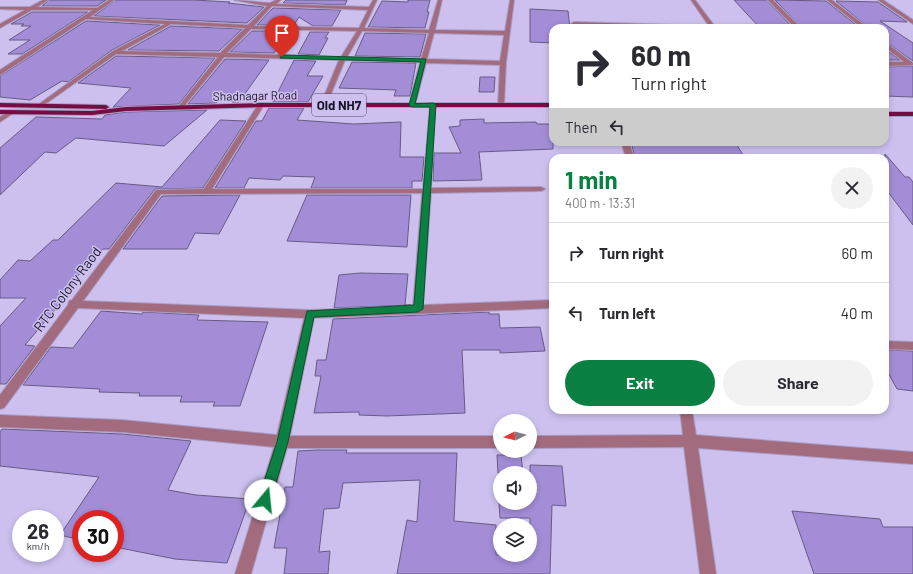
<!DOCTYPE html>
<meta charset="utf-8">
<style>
body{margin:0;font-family:Barlow,sans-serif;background:#f2f2f3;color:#2b2b33;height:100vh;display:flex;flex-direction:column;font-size:15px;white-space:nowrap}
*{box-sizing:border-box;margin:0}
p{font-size:13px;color:#7c7c81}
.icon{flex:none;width:22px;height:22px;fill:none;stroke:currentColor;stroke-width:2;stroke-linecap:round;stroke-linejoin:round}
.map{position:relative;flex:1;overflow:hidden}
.sheet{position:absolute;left:549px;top:154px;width:340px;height:260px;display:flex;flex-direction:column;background:#fff;border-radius:12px;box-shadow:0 2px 6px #0003}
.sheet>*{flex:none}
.guide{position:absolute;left:549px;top:24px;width:340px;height:122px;border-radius:12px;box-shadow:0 2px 6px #0003;background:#fff;color:#2b2b33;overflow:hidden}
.needle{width:26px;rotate:264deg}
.fabs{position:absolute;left:493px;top:414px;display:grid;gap:8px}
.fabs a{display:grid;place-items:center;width:44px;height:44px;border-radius:50%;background:#fff;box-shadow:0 2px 6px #0003;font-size:20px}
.speed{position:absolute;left:12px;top:510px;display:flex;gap:8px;font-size:20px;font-weight:700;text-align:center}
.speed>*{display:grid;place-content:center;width:52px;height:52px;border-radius:50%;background:#fff;box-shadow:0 2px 6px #0003;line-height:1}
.speed small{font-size:10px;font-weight:400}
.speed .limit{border:6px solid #d22;background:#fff;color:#111}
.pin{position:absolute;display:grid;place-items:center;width:34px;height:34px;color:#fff;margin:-41px -17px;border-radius:50% 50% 50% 0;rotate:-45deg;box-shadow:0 0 4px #0007}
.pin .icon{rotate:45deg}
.me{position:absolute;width:44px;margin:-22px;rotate:17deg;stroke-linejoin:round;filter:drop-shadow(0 0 3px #0008)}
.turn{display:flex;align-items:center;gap:14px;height:84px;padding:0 16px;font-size:18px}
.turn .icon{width:52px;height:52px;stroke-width:2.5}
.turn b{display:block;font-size:28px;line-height:34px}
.then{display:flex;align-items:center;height:38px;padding:0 16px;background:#0003;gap:8px;font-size:15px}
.round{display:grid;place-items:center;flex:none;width:42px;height:42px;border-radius:21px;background:#f2f2f3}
.head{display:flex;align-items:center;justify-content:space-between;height:68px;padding:0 16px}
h1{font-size:24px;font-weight:700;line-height:30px;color:#0b8043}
.primary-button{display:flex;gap:8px;margin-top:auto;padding:8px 16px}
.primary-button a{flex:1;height:46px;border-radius:24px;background:#0b8043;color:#fff;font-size:16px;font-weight:700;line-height:46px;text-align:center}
.primary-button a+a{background:#f2f2f3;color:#2b2b33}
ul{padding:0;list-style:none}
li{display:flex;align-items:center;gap:12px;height:60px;padding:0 16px;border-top:1px solid #e1e1e2}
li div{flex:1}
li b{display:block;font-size:15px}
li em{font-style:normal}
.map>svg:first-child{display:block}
.building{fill:#a38dd7;stroke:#675b84}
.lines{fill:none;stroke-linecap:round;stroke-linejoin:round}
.minor-casing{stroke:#a99ec7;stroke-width:2}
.major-casing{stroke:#a99ec7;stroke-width:2}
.minor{fill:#a36b7e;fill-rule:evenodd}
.major{fill:#760d42;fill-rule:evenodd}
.route{fill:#0b8043;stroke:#07532c}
.labels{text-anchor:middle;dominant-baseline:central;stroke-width:3;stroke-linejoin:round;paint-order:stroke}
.far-street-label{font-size:12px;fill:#1a1526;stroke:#cdc0ef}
.shield{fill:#cdc0ef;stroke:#504862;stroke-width:1}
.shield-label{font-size:13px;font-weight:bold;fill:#1a1526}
.street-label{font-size:14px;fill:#1a1526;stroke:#cdc0ef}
</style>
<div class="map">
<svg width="913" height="574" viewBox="0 0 913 574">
<rect width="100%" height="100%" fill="#cdc0ef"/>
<path class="building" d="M49,0H106L97,6H42Z
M115,0H194L230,2L228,3L264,7L247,23L94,16Z
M286,0H347L345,5L283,3Z
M408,0H430L427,12H429L425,28L368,27L382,1L408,2Z
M734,0H767L793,28H760Z
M775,0L826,1L860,28H802Z
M836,1L878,2L907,22L880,21L913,43V61L885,41V28H869Z
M273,8L341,10L332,26H313L299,17L294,25H257Z
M530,9L568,11L570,28H553V43L530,42Z
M32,12H88L22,54H8L30,40H9L31,26H21L24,24H11Z
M86,21L160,25L112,50L68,82L62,81L30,100L0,97V76Z
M171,26L242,29L219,51L128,50Z
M252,31H290L274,53L230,52Z
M310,32H329L325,38H328L319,55L298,54Z
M365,33L426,34L420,57L355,56Z
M885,49L900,60H885Z
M116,56L215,58L179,104L113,107L131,88L78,83Z
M225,59L269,60L239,102H232L225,95L216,103L188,104Z
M294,60L316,61L307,76H323L308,102H273Z
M352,62L416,63L410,96H394L396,90L339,88Z
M913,66V97L885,96V67Z
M480,77H495L494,92H479Z
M269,108H304L297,120L354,124L401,122L400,157H424L422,181H412V188H311L315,177L283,176L280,180L249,178L244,188H215L256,121H262Z
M207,110L164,146L76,138L56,153L45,152L0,195V148L36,117L102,119L105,115L126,112Z
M484,119V123L536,122L537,124H553V149L479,152L482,180L433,181L434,153H461L449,127L460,126V120Z
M220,120L246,121L203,188L155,189L109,249H103L91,261H88L54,311L25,345L35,346L6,384H0V326L26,298H0V280L18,260L30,261L53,240H58L116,183L162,187Z
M631,142H735L745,158H635Z
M885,154L905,177H909L913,182V225L885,188Z
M240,195L219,234L195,233L187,249H123L162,196Z
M307,195H411L407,247L287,241Z
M360,273L408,274L405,305H411L334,308L339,275Z
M101,311L142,314L143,312L199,315L197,320L268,322L240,406H213L215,402H180L182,396H139L140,393L99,392L100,389L23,385L51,347L73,348Z
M489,312V314H499L500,328L540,327L545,351L500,353V350H462L465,413L387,416L359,415V412L314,413L321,376H315L317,360H326L333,319Z
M885,350L913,351V391L897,389L885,367Z
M2,429L122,434L191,441L168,490L196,495L250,499L227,563L175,559L115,547V519H81V540L60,535L99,477L0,466V432Z
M317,450H347L346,453H457L454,521L496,525V555H530V518H500L499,503H530V465L562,466L566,506L552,505L550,574H397L407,520L417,522L420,480L343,483L339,508L324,509L319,552L330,551L328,574H284L287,548H274L285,487H293L298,451Z
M497,455H521L523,473H498Z
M792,511L880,519L883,527H913V574H814Z"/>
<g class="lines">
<g class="minor-casing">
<path id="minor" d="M43,0H48L37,7L97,8L109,0H114L90,17L248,25L267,6L234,0L270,3L276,0H281L276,4L369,7L373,0H377L364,28L429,30L438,0H442L435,30L505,31L510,0H514L506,63L504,105L501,107L498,105L500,65L426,63L415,105L412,107L409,105L420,62L345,60L326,106L323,108L320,106L339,60L224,57L182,109H178V107L218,57L116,54L41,107L38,105L39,104L113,51L165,24L86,19L0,75V70L93,10H32L0,28V24L25,10L0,9V7H30ZM272,6L368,10L359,28L254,26ZM171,24L245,28L220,53L122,51ZM251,29L357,31L341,57L227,53ZM362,31L429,33L421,59L347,57ZM434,33L504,35L500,61L427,59Z
M691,0H695L716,28L574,26L571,24L574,22L709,26Z
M768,0H773L801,28H795Z
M827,0H832L868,28H862Z
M878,0H883L913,20V24Z
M885,42L913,63V65L885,66V62H904L885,47Z
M261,103L264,105L212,189H423L430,105L435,104L431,188L541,187L545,189L541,191L431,193L423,305L553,300V308L314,318L290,436H500V448H287L251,574H235L274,447L122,432L0,427V415L122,420L277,435L304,318L78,308L4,408L0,409V395L68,305L69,301L72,300L156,190L204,189L258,105ZM422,193L413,306L310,310L83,301L161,194Z
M10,111L15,112L0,122V117Z
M621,142H629L634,158H626Z
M885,341L913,342V350L885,349Z
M680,410H692L696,435L913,452V464L698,448L716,574H700L684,447L530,448V436L683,435Z"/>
</g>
<g class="major-casing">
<path id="major" d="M0,103L106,105L109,107L106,109L0,107Z
M261,103H553V107H261L126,111L92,115L0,114V110L92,111L126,107Z
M885,112H913V116H885Z"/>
</g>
<use href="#minor" class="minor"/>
<use href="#major" class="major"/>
</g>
<path class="route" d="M282,55L426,59L415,104L433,103L436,105L423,309L418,312L314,317L288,442L271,500L269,505L265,507L260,505L258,500L277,442L307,311L414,305L430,107H412L409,105L421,62L280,58Z"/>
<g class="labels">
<g class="far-street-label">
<text transform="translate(255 95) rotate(-1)">Shadnagar Road</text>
</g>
<rect class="shield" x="312" y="94" width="54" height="22" rx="3"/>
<g class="shield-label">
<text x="339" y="105">Old NH7</text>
</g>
<g class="street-label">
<text transform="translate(67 289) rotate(-53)">RTC Colony Raod</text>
</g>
</g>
</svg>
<div class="fabs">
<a><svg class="needle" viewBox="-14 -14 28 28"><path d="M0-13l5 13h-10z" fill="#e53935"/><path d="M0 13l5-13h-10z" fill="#7c7c81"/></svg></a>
<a><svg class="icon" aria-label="sound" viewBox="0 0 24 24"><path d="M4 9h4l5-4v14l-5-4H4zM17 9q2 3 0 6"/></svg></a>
<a><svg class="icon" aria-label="layers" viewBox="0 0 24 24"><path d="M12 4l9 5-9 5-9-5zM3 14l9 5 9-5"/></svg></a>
</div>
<div class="speed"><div>26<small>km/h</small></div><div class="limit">30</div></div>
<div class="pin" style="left:282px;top:57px;background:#d93025"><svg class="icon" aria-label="arrive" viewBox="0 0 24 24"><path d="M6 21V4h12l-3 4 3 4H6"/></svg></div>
<svg class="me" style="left:265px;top:500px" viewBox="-20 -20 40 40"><circle r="19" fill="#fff"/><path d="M0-13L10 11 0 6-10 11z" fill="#0b8043"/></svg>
<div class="guide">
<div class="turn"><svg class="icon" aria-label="right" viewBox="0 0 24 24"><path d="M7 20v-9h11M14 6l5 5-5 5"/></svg><div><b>60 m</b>Turn right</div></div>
<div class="then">Then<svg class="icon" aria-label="left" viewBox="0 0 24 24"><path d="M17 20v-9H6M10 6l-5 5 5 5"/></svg></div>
</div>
<section class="sheet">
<div class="head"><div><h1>1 min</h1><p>400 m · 13:31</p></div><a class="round"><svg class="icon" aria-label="close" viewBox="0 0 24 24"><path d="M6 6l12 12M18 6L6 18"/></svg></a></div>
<ul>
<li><svg class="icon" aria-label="right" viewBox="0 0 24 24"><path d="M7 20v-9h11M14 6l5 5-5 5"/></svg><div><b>Turn right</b></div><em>60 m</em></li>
<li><svg class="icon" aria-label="left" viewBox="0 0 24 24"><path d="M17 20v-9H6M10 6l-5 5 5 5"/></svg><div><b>Turn left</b></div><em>40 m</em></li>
</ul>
<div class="primary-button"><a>Exit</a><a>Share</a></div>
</section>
</div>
